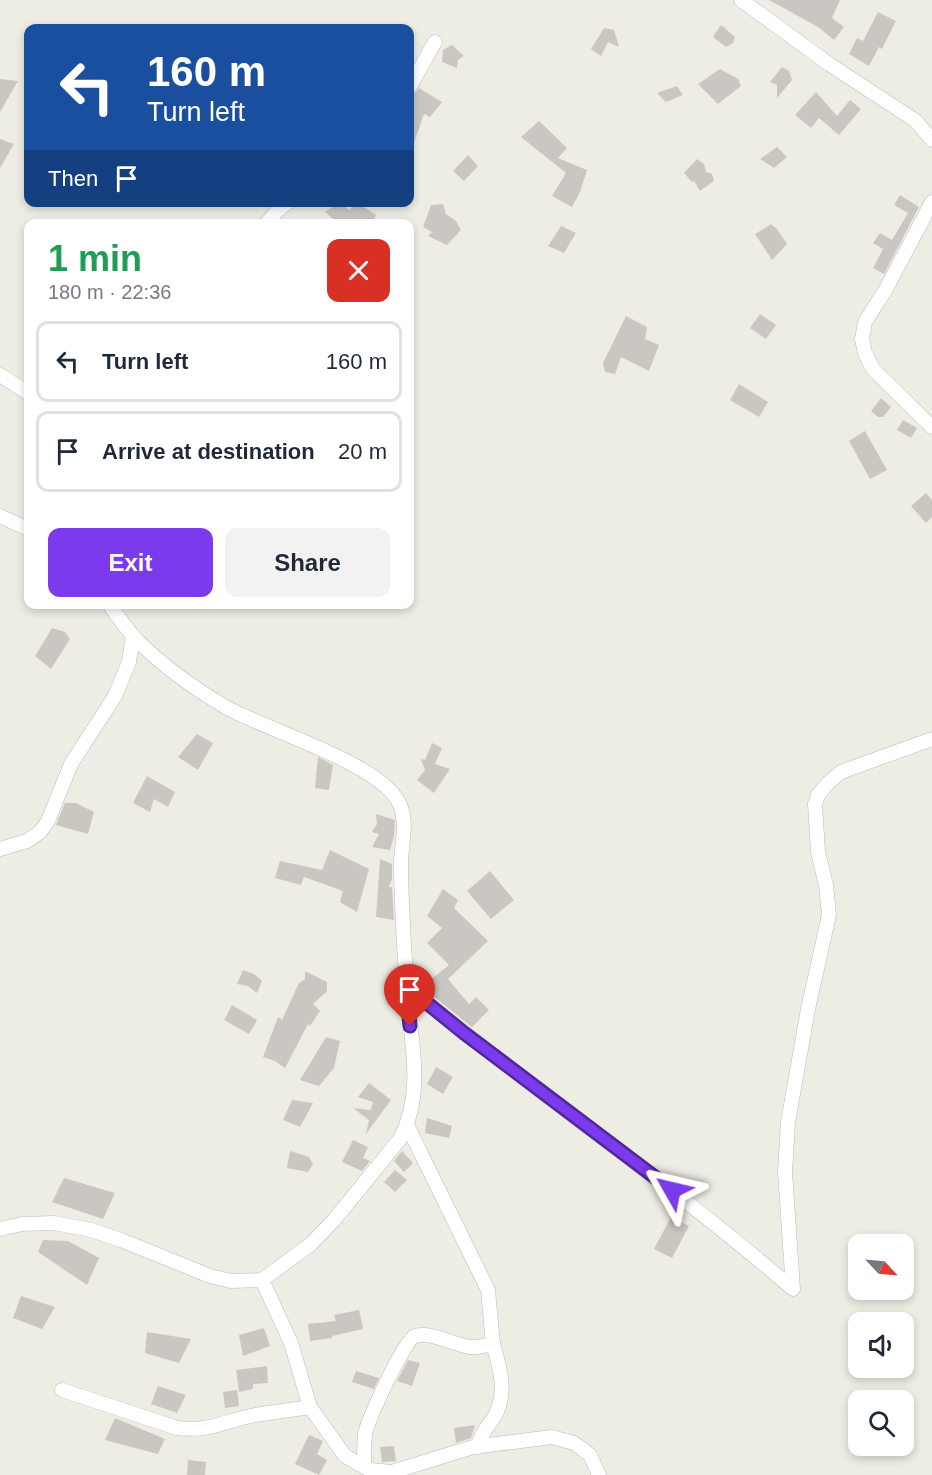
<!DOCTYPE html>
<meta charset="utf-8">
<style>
body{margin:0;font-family:Arial,sans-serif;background:#f2f2f3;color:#1f2937;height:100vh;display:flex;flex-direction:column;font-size:22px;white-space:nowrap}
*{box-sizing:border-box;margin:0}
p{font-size:20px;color:#747a83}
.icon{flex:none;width:33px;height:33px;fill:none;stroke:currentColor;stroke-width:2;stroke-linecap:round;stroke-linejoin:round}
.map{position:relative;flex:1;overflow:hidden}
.sheet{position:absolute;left:24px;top:219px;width:390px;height:390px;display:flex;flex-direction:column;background:#fff;border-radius:12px;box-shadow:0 3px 9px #0003}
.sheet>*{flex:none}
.hud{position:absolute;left:24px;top:24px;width:390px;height:183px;border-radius:12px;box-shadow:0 3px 9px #0003;background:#1a4fa0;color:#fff;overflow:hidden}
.needle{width:39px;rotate:116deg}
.controls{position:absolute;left:848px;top:1234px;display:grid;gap:12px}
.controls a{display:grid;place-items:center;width:66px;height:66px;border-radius:12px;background:#fff;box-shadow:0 3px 9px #0003;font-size:30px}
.pin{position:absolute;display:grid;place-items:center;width:51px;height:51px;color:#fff;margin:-62px -26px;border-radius:50% 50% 50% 0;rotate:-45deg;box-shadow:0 0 6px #0007}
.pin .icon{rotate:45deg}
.me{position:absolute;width:66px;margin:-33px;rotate:307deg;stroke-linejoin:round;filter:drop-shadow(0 0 4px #0008)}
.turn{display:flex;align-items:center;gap:21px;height:126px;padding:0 24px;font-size:27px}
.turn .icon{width:78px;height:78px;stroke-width:2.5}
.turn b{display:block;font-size:42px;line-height:51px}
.then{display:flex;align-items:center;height:57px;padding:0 24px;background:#0003;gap:12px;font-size:22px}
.round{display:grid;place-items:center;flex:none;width:63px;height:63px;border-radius:12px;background:#f2f2f3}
.headline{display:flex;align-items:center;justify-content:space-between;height:102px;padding:0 24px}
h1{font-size:36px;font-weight:700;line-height:45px;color:#1e9e55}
.primary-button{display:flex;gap:12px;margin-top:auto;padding:12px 24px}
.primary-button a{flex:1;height:69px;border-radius:12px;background:#7c3aed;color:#fff;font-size:24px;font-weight:700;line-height:69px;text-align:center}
.primary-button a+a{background:#f2f2f3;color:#1f2937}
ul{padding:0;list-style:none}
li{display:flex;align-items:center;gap:18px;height:81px;margin:0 12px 9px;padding:0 12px;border:3px solid #e0e1e3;border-radius:12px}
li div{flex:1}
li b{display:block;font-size:22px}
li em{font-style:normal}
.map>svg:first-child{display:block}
.building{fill:#cac7c2}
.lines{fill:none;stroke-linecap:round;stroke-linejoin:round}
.minor-casing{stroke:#b9bbc0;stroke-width:15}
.minor{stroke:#fff;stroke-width:14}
.route-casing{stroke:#51269a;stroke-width:15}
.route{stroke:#7c3aed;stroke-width:10}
</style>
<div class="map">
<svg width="932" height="1475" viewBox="0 0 932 1475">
<rect width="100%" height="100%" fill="#eeede4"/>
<path class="building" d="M769,0H840L832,18L844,27L834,40L818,27Z
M878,12L896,21L882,49L879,47L869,66L849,54L857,38L863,41Z
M721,25L735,37L733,43L726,47L713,37Z
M604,28L614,30L619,47L608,42L601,56L591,49Z
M452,45L464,56L458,60L457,68L442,62L443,50Z
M782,67L789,71L792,80L777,98V85L770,82Z
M720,69L738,79L741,86L718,104L698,84Z
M0,79L18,81L0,112Z
M677,86L683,95L666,102L657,93Z
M419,88L442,102L430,117L424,114L411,151L410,109L414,94Z
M816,92L837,116L850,100L861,109L839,135L819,118L811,128L795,115Z
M539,121L567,148L558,158L587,170L580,192L572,207L552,196L566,173L521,137Z
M0,139L14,144L0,168Z
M777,147L787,157L774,168L760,159Z
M468,155L478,166L464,181L453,171Z
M697,159L704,164L706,172L712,174L714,181L700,191L694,181L692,182L684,173Z
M900,195L919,207L884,274L873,268L883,249L873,243L880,233L892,240L908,213L894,205Z
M333,202H338L349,210L358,203L376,215L372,224H339L325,212L332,207Z
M443,204L446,214L456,221L461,230L447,245L428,236L432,232L423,227L431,205Z
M771,224L777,229L787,244L772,260L755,234Z
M561,226L576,233L564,253L548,246Z
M760,314L776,325L766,339L750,328Z
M626,316L647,327L645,339L659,345L649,371L621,357L615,374L605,372L603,363Z
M739,384L768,402L759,417L730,400Z
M881,398L891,407L883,417H878L871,411Z
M903,420L917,428L911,438L897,430Z
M865,431L887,470L870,479L849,441Z
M926,493L932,500V517L926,523L911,506Z
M52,628L65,632L70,639L51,669L35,656Z
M197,734L213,743L198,770L178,757Z
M432,743L442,748L435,764L450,769L434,793L417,780L425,770L421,759L425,760Z
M318,757L333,765L329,790L315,788Z
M147,776L175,792L168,807L154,799L150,812L133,803Z
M65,803H76L94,812L88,834L56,825Z
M376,814L395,820L394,836L390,850L372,847L379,834L372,832L377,824Z
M330,850L369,869L357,912L340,902L343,891L304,877L301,885L275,878L280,861L322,870Z
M380,859L392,864V879L389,887H392L394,920L376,917Z
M490,871L514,900L491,919L467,891Z
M443,889L458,900L454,908L488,941L448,979L469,1004L476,997L489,1010L472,1027L433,996L424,985L449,965L427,943L442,928L427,916Z
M243,970L254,974L262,981L257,993L248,986L237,984Z
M305,971L327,982V991L313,1004L320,1011L310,1026L308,1024L285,1068L275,1061L263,1057L278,1017L282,1020L299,983L305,979Z
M232,1005L257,1020L249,1034L224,1020Z
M326,1037L340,1041L334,1068L319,1086L300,1080Z
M436,1067L453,1077L443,1094L427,1084Z
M369,1083L391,1100L366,1134L369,1120L353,1108L371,1110L373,1102L358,1097Z
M292,1100L313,1103L300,1127L283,1120Z
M427,1118L452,1126L449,1138L425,1133Z
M353,1140L368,1147L363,1158L370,1161L362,1171L342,1162Z
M290,1151L309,1157L313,1164L308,1172L287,1168Z
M402,1151L413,1163L404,1172L394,1161Z
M395,1170L407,1180L395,1192L384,1182Z
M64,1178L115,1193L103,1219L52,1202Z
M671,1217L689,1226L672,1258L654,1249Z
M43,1240L68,1241L99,1258L87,1285L38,1252Z
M21,1296L55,1307L42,1329L13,1318Z
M359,1310L363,1329L332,1336V1338L310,1341L308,1324L336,1321L334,1315Z
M264,1328L270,1346L243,1356L239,1335Z
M147,1332L191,1339L179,1363L145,1353Z
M408,1360L420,1363L412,1386L397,1381Z
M267,1366L268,1383L253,1384V1389L239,1392L236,1370Z
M356,1371L379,1378L374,1389L352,1382Z
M158,1386L186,1395L177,1413L151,1404Z
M237,1390L239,1406L225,1408L223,1392Z
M115,1418L165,1439L158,1454L105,1440Z
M475,1425L471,1438L456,1443L454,1428Z
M309,1435L323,1441L317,1454L327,1460L319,1475L295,1464Z
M394,1446L396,1461L382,1462L380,1447Z
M188,1460L206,1462L205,1475H187Z"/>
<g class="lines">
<g class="minor-casing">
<path id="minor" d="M741,0L829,64L916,121L932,140
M410,86L435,42
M932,202L886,289L865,322L862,339L865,353L873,369L932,427
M266,224L278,210L288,202
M0,375L28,393
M0,516L28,529
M0,849L27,841L40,832L48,821L71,764L115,696L129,662L133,636
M406,986C533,1090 669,1182 793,1289
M0,1229L22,1224L54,1223L91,1230L121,1240L210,1276L231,1281L262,1280L311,1244L334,1220L400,1139C427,1089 408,1031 406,978C404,940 401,902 401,864C401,845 408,824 400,805C383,763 264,730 224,706C192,687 160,664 134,637C125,627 117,615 109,604
M262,1280L291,1343L310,1407L345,1456L370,1470L392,1472L473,1447L552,1437L574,1443L590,1455L599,1475
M793,1289L785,1172L788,1122L808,1009L829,915L826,885L818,852L815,804L818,795L828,783L841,772L932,739
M62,1390L177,1428C210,1432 224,1421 255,1415C273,1412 292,1410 310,1407
M478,1447C479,1434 490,1425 496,1414C507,1390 500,1368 493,1344
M364,1467C364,1456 364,1444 365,1434C368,1420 404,1340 415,1336C431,1331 454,1345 470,1347C477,1348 486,1345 493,1344L488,1290L407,1125"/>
</g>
<use href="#minor" class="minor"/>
</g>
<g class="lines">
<g class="route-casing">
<path id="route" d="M410,1026L406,986L464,1033L672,1190"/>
</g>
<use href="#route" class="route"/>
</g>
</svg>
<div class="controls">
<a><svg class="needle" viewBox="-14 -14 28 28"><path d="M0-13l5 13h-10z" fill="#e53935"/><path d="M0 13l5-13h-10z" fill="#747a83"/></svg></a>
<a><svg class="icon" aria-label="sound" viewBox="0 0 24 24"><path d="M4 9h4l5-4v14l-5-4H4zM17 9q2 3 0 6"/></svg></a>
<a><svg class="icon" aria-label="search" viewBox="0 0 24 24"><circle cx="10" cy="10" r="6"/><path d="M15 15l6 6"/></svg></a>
</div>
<div class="pin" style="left:410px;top:1026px;background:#d93025"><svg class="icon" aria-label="arrive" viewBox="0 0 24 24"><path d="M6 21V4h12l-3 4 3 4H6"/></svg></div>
<svg class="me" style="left:672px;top:1190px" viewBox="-20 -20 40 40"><path d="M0-17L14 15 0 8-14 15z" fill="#7c3aed" stroke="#fff" stroke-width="4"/></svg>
<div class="hud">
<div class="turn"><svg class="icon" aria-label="left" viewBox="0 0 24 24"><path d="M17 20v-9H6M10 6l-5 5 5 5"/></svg><div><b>160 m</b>Turn left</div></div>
<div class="then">Then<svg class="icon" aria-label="arrive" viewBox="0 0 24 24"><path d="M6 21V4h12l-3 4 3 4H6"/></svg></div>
</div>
<section class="sheet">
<div class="headline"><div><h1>1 min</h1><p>180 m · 22:36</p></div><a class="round" style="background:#d93025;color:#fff"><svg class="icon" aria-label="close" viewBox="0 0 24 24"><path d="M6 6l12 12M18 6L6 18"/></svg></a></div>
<ul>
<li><svg class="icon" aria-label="left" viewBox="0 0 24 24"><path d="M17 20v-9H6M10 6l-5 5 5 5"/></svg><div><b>Turn left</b></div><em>160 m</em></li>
<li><svg class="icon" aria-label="arrive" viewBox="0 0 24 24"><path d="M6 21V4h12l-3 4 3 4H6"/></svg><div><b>Arrive at destination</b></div><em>20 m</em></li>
</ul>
<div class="primary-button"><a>Exit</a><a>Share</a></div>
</section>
</div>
